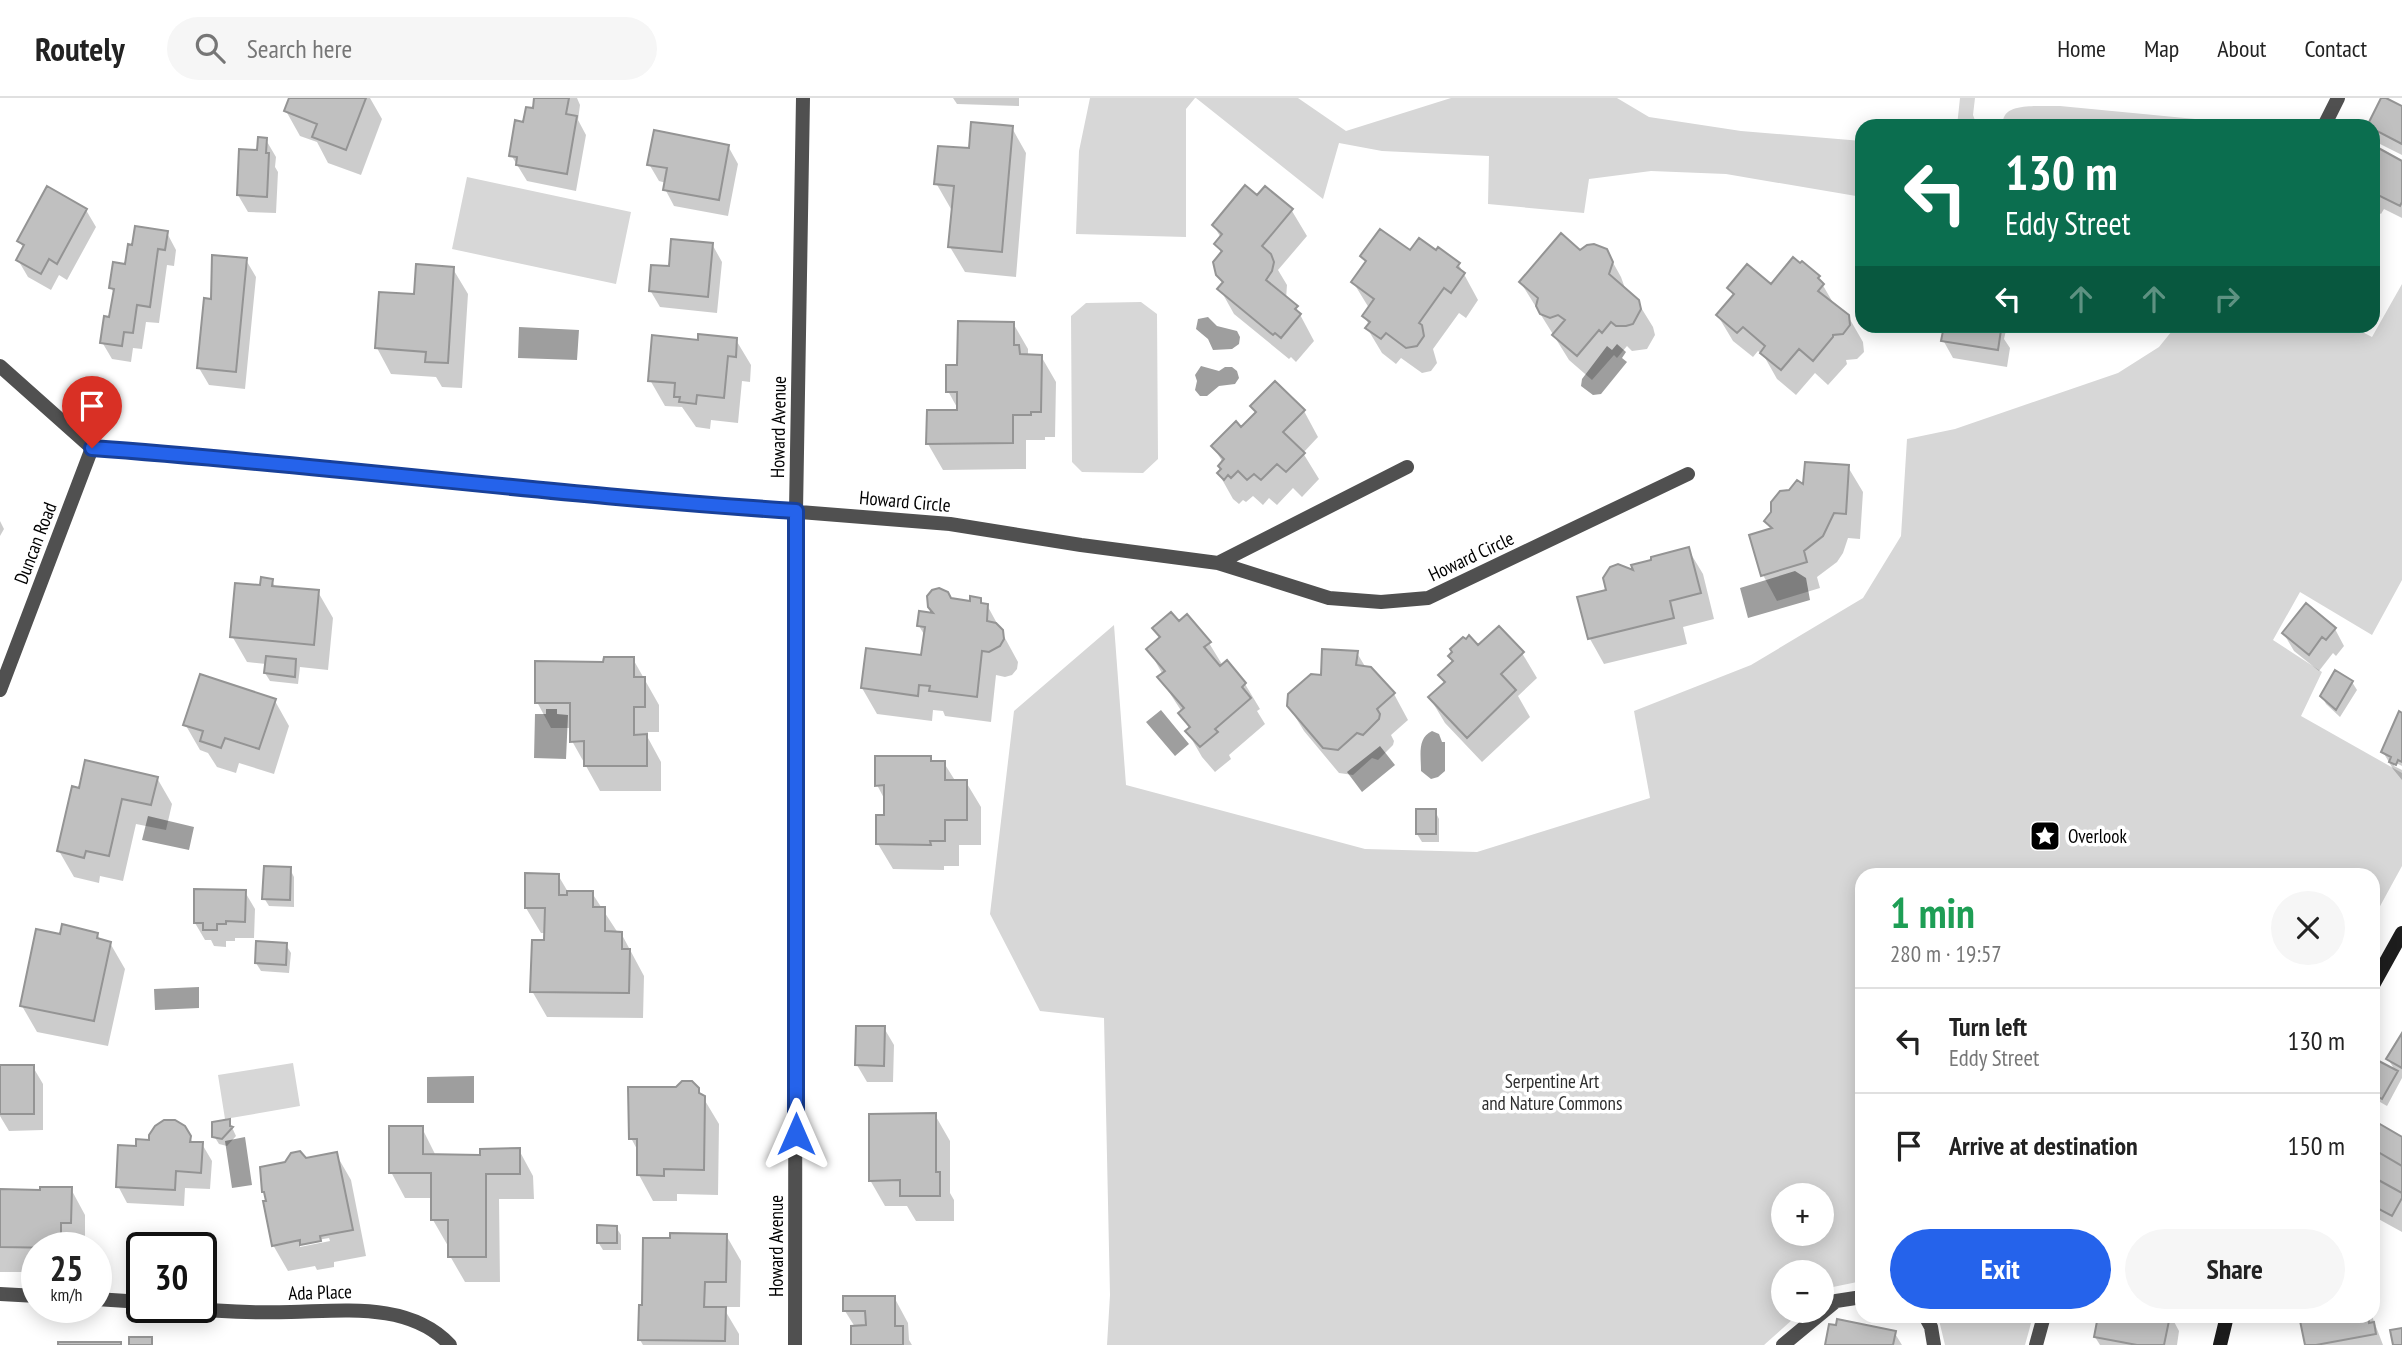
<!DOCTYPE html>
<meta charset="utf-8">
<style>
body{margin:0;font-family:"PT Sans Narrow",sans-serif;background:#f6f6f6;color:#222;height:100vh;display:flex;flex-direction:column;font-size:26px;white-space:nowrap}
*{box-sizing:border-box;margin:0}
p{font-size:23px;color:#767676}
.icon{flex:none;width:38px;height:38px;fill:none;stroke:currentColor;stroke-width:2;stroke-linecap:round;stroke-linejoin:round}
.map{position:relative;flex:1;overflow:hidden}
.drawer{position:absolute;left:1855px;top:770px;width:525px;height:455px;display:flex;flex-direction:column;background:#fff;border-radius:21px;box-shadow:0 4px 18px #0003}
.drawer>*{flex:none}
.banner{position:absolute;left:1855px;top:21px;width:525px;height:214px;border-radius:21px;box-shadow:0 4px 18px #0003;background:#0b6e4f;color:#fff;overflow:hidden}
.controls{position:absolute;left:1771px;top:1085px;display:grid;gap:14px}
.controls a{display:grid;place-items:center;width:63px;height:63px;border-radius:50%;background:#fff;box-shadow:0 4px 18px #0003;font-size:35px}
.speed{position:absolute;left:21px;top:1134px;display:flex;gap:14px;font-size:35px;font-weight:700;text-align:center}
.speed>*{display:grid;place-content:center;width:91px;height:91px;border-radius:50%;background:#fff;box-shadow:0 4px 18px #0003;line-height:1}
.speed small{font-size:18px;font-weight:400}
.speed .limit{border:4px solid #111;border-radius:10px;background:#fff;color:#111}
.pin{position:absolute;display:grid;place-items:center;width:60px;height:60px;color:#fff;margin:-72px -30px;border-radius:50% 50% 50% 0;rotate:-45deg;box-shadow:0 0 7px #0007}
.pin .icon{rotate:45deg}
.me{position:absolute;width:77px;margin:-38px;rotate:0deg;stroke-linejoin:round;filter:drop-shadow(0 0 5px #0008)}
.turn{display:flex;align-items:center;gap:24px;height:147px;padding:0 35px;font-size:32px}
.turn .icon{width:91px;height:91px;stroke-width:2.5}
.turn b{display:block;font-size:49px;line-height:60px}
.lanes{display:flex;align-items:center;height:66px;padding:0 35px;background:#0003;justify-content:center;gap:35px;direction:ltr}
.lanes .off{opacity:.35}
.round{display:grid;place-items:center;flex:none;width:74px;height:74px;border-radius:37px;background:#f6f6f6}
.overview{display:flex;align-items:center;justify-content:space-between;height:119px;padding:0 35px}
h1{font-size:42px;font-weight:600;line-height:52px;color:#1e9e55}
.action{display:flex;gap:14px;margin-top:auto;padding:14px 35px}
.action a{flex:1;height:80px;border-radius:42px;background:#2563eb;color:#fff;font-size:28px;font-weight:600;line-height:80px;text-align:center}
.action a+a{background:#f6f6f6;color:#222}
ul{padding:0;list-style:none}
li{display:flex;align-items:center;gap:21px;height:105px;padding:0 35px;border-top:2px solid #e0e0e0}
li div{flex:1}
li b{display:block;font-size:26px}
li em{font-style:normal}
header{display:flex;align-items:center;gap:42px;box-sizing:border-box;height:98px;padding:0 35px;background:#fff;border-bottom:2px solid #e0e0e0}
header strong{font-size:33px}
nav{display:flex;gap:38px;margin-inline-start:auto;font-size:24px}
.search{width:490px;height:63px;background:#f6f6f6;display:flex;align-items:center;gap:18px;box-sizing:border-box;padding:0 24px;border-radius:38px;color:#767676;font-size:26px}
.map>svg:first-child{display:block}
.green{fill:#d7d7d7;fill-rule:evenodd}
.water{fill:#9e9e9e}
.shadow{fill:#0003;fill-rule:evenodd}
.building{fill:#c0c0c0;stroke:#949494;stroke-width:2}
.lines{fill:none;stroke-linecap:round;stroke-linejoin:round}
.minor{stroke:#505050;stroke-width:14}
.secondary{stroke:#1d1d1d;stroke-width:14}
.route-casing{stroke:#184099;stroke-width:18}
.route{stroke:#2563eb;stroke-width:12}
.labels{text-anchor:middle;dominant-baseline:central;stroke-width:7;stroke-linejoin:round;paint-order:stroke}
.street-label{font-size:19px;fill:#000;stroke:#fff}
.poi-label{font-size:19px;fill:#000;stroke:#fff;text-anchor:start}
.park-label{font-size:19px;fill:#2e2e2e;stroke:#fff}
</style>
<header>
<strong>Routely</strong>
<div class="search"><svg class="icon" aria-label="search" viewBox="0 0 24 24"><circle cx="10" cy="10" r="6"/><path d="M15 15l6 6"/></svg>Search here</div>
<nav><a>Home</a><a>Map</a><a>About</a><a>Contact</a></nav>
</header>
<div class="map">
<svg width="2402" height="1247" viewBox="0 0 2402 1247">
<rect width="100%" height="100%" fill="#fff"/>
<path class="green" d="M1090,0H1195L1186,11V139L1076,136L1079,53Z
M1196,0H1298L1346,33L1451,0H1617L1649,19L1741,33L1862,43V99L1726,76L1651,73L1589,81L1584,115L1488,106L1489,58L1382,53L1339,45L1323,101Z
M1960,0H1975L1973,17L1977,28H1957Z
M2035,8H2060L2216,23L2289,28H2003C2001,9 2021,9 2035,8Z
M467,79L631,114L616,186L452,151Z
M2402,186V482L2372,537L2300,494L2273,542L2322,574L2301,618L2402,675V768L2373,821V777H1862V1183L1833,1189L1822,1197V1174H1783V1213H1802L1764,1247H1107L1110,1197L1104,920L1040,913L990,816L1014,613L1114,527L1126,687L1365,751L1477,754L1650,700L1634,613L1751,567L1863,500L1901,438L1907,341L1955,331L2118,275L2159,249L2176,228H2351L2372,239ZM1783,1097H1822V1136H1783Z
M1141,204L1157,216L1158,361L1143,375L1082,374L1072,364L1071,218L1086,205Z
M293,965L300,1008L225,1021L218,977Z
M1938,1218H2033L2025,1247H1945Z"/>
<path class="water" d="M1208,219L1217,228L1237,233L1240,239L1239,246L1232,251L1213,252L1208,241L1196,231L1198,221Z
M519,229L579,232L577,262L518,260Z
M1617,246L1626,254L1622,260L1627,264L1601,296L1593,297L1581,288L1582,281L1607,248L1612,252Z
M1201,268L1219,273L1225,269H1232L1237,273L1239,280L1235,286L1219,288L1207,298H1200L1195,292L1197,283L1195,277Z
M1795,473L1806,480L1810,502L1748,520L1740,490Z
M546,611H557V616L568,617L566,661L534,660L535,616H546Z
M1161,612L1189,646L1175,658L1146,624Z
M1432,633L1439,636L1442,644H1445V673L1438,679L1431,681L1421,673C1421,657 1417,640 1432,633Z
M1380,648L1395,667L1362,694L1347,674Z
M148,718L194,729L189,752L142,742Z
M199,889V910L155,912L154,891Z
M474,978V1005H427V979Z
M245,1039L252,1087L232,1090L225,1043Z"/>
<path class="shadow" d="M291,0H370L382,21L361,77L328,65L317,44L300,38L286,13Z
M536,0H577L580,7L578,22L586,37L576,93L527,83L511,57L525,26L534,12Z
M953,0H1019V8L957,6Z
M2402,10V57L2378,45L2373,35V28Z
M1012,30L1026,55L1016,179L965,174L950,149L953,111H951L936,85L970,52Z
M266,42L276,59L275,69L278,74L276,115L248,114L238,97Z
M728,48L738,66L728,118L674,108L665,91L666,85L659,83L649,66Z
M2373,49L2402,65V120L2384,111L2381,116L2373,111Z
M1265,90L1292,113L1307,138L1278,172L1287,187L1286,201L1296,209L1314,243L1296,264L1291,259L1289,261L1234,216L1220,191L1223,186L1218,177L1222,156L1216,146L1221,140L1214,128L1257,100Z
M86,112L96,129L67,182L59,177L51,192L28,179L18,162L24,151L19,143Z
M167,135L176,152L174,168L167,167L159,225L146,224L142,251L133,250L131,264L112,261L102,244L111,221L115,196L111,190L127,168L133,149Z
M712,146L722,164L717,215L660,209L650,192Z
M1606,152L1621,179L1626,193L1637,203L1653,229L1655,237L1647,251L1632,253L1627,248L1617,260L1614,257L1592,282L1569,262L1521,185L1580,154Z
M1410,155L1459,167L1478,202L1466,220L1459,215L1433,251L1437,265L1431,273L1422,275L1401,260L1396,266L1382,255L1367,230L1369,227L1364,218L1369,210L1353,184L1366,165L1362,158Z
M246,162L256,179L245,291L209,287L199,270Z
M453,171L468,196L462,290L442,289L436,279L391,276L377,250L415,198Z
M1818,179L1835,208L1848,218L1863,244L1864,254L1857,261L1846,262L1847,266L1828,287L1815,275L1796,297L1777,281L1764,258L1758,253L1753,259L1733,243L1718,218L1734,199L1729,190L1771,188Z
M1013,225L1028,251V258H1041L1056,284L1055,339H1045V342H1026V371L943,372L928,346L959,313L948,293L959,269Z
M1945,228H2007L2004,241L2010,250L2007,269L1953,260L1943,242Z
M736,242L751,267L750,284L742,283L738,325L711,322L710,331L696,329L682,309L665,308L650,282L699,244Z
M1252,308L1304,313L1318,339L1303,355L1319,381L1302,399L1293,390L1277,407L1269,400L1263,407L1253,398L1246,404L1243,402L1239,406L1233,401L1219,376L1222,372L1223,365L1213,348L1241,331L1257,316Z
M1848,369L1863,394L1860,441L1848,440L1843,455L1837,464L1817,479L1820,490L1777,503L1763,477L1771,433L1766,423Z
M0,423L4,431L0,438Z
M1688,451L1703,476L1714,521L1683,529L1687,546L1604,566L1590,541L1579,501L1609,493L1635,475Z
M272,483L276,490L318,494L333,520L328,572L300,569L298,586L270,583L265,575L266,566L247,564L232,538L262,489Z
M950,502L971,505L980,502L984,507H987L1018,564L1017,571L1012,577L1005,579L996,577L991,624L945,618L943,613L933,612L932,623L877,616L862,590L923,559L925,538L919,528Z
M1179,526L1209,545L1223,568L1245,586L1260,611L1257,613L1265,626L1229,657L1231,661L1215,674L1202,659L1187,633L1190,632L1181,616L1182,614L1160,580L1163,577L1149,552L1160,541L1154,530Z
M2335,531L2344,548L2336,558L2333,555L2319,573L2294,553L2284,536Z
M1478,550L1522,555L1537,580L1518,598L1530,619L1482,664L1445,625L1430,600L1445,585L1441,577L1454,564Z
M1357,555L1366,570L1394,596L1408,622L1391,637L1394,643L1393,647L1378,662L1372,660L1353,677L1339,675L1304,633L1288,607L1322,579Z
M633,561L659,607V634H648V640L661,664V693H600L572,643V630H551L537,604L605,565Z
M2352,584L2357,592L2340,619L2326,606L2322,598Z
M275,603L289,628L274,676L239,665L236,675L217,669L208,655L200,652L185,626Z
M2402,617V668L2394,664V668L2402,672V682L2393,671L2383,654Z
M930,660L932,664L944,665L956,684H966L981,709V747H959V768H944V772L893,771L878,746L886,719V704L877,687Z
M157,680L172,706L166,732L136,726L123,783L100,778L99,785L74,779L59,753L80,692Z
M1435,713L1439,721V744H1422L1417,736Z
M290,771L294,779V809L269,808L264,800Z
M558,777L568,794L592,795L618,835H621L644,878L643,920L547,919L532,893L546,844V835H541L526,810Z
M245,794L255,811L254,840H235V843H226V849L214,848L211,842H205L195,825Z
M97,836L101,843L110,845L125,871L108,948L37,934L22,908L61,838Z
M286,847L291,855L289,875L261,873L256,865Z
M884,930L894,947L893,984H867L857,967Z
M2402,938V980L2387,1008L2373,1000V969L2396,974L2388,961Z
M0,968L33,969L43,986V1032L9,1033L0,1018Z
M698,991L719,1026L718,1097L677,1096V1103H653L639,1077V1055L631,1040Z
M935,1017L950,1043V1095L954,1102V1123H916L907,1108H885L870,1082Z
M229,1023L236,1038L227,1048L219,1046L214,1038Z
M2373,1024L2402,1041V1134L2373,1118Z
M184,1030L193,1045L202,1046L212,1063L210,1091L185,1090L184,1108L127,1105L118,1088L137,1050Z
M422,1030L436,1058L482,1059L519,1052L533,1078L534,1101H499L500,1184H465L450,1158V1148H448L433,1122V1100H405L391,1074Z
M336,1056L351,1082L366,1158L334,1164V1169L317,1172L315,1168L288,1173L273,1147ZM329,1140L330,1143L300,1149V1145Z
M71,1091L85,1117V1150H37V1174H0V1093Z
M616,1129L621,1137V1152H603L598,1144Z
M726,1137L741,1163L740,1209H723L739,1236V1247H643L640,1242Z
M894,1199L908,1225L909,1242L912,1247H853L855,1229L845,1213Z
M2099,1218H2171L2179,1233L2177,1247H2100L2095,1239Z
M2300,1218H2372L2383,1247H2306Z
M1894,1234L1902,1247H1827Z"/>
<path class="building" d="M289,0H366L346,52L312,39L317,26L284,13Z
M534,0H569L566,16L577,18L567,76L516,67L517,59L509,58L515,22L523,24L526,9L533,10Z
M2381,0H2386L2402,8V46L2373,31V28H2367Z
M971,24L1013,28L1002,154L948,149L954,88L934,86L938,48L969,50Z
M654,32L729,47L719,102L663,92L667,70L647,67Z
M258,39L267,40L266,55H269L267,99L237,97L239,51L257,52Z
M2373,47L2402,63V104L2400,108L2374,95L2373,97Z
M1245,87L1257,97L1265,88L1293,111L1262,148L1271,156L1274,164L1272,173L1266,182L1298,208L1295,211L1301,216L1281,240L1275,235L1273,237L1217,191L1223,184L1216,177L1213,164L1222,153L1214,146L1222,136L1212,127Z
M47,88L87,111L57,166L49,161L41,176L16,162L24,147L17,143Z
M135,128L168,133L165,152L158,151L150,209L137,207L133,235L124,234L122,248L100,245L104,218L109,219L114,191L109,190L113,164L125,166L128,146L132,147Z
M1380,131L1410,152L1419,140L1436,152L1438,149L1460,165L1457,169L1465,175L1451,195L1444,190L1419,225L1422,227L1424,238L1417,248L1406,250L1386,235L1381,241L1365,230L1370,224L1362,218L1374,201L1351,184L1366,163L1360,158Z
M1561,135L1580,152L1587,147L1594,146L1607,151L1613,164L1609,176L1639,202L1641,211L1633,226L1626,228H1616L1611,224L1602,235L1599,232L1577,258L1552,237L1565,222L1558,217L1550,220L1540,216L1536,208L1538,200L1519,184Z
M671,141L713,145L708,199L649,193L651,167L669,168Z
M212,157L247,160L236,274L197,270L204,200L211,201Z
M1793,159L1800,165L1802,163L1820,178L1818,180L1824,186L1818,193L1849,217L1850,227L1843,236L1833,237V239L1813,263L1799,251L1781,272L1760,255L1765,248L1743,229L1737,235L1716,217L1734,196L1727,190L1747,166L1771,186Z
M416,166L454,169L448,265L425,264L426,254L375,250L379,194L414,196Z
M958,223L1014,224V247H1019L1020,256L1042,257L1041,314H1031V317H1013V345L926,346L927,312H957V294H946V267H957Z
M1944,228H1995L1994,231L2001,232L1998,252L1941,243Z
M698,236L737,240L736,259L728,258L724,300L697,297L696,306L679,304L680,299H674L675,285L648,283L652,237L698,242Z
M1275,283L1305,312L1283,334L1305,355L1286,374L1277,366L1261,382L1254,376L1247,382L1238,373L1231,380L1228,377L1224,382L1217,375L1221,371L1218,368L1224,361L1211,348L1236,323L1241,329L1256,314L1250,308Z
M1805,364L1849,367L1846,416L1834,415L1823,438L1804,453L1807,464L1761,478L1749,437L1772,430L1764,423L1771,414V404L1780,393L1789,392L1797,382L1803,386Z
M1689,449L1701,495L1670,503L1674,520L1588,541L1577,499L1606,492L1603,480L1610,469L1618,466L1633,472L1631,467L1651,462V459Z
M261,479L273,481L272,488L319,492L314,547L230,539L235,485L260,487Z
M939,490L948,494L951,500L970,503V498L981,500V505L988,506L987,523L996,525L1003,532L1004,541L1000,548L989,554L982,553L977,599L929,593L930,588L919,587L918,598L861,590L866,550L921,557L925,529L917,528L919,513L933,515L928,509L927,498L932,492Z
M2306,505L2336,530L2326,542L2322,539L2309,557L2282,535Z
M1171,514L1179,523L1187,516L1211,544L1204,549L1220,568L1227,562L1246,585L1242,589L1251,600L1215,631L1218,634L1200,649L1185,633L1190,629L1178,615L1184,610L1157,579L1165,573L1146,551L1160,539L1152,530Z
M1499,528L1524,554L1501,576L1516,592L1467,640L1428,599L1445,584L1438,577L1453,563L1448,558L1452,554L1450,551L1463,539L1466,541L1469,537L1478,547Z
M1322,551L1358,553L1356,567L1371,569L1395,595L1377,611L1380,616L1379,621L1363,637L1357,635L1338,652L1323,650L1287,608L1288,596L1311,576L1321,577Z
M266,558L296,561L295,579L264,575Z
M604,559H634V579H645V609H634V637L647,636V668H584V643L570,644V605H535V563L603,564Z
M2335,572L2353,583L2336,612L2320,598Z
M200,576L276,601L259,651L225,640L221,650L200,643L203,633L183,627Z
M2399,613L2402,615V664L2398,662L2396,667L2389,664L2391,659L2381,654Z
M875,658H931V663H945V682H967V722H945V743H930L931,747L876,746V717H884V687L875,688Z
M85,662L158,679L151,707L122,701L109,758L86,753L84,760L57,753L72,688L79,690Z
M1416,711H1436V736H1416Z
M264,768L291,769L290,802L262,801Z
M525,775L559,776V797H567V793H593V809H605V833L622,834V851H630L629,895L530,894L532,842H544L545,810H525Z
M194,791L246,792L245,824L226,823V826H217V832H203V825H194Z
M62,826L98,835L97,840L111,844L94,923L20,908L36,831L60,836Z
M256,843L287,845L286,867L255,865Z
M856,928H885L884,968L855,967Z
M2402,935V970L2386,961Z
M2375,961L2398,973L2382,1001L2373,996V965Z
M0,967H34V1016H0Z
M682,983H692L699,990V995L705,998L704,1072L664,1071V1078L637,1077V1041H629L628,989H676Z
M936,1015V1074H940V1098H900V1082L869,1083V1016Z
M230,1021V1028L233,1029L222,1041L212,1039V1024Z
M164,1022H175L185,1028L191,1038L190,1044H203L201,1075L176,1073L175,1092L116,1089L118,1047L136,1048V1041L149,1042V1037L155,1028Z
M2373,1022L2402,1039V1068L2373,1051Z
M389,1028H423V1056L480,1057V1051L520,1050V1076H486V1159H448V1122H431V1075H389Z
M2373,1051L2402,1068V1095L2373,1079Z
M300,1053L306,1060L337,1054L353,1132L320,1138L321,1143L300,1147V1142L272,1148L263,1103H266L264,1094H262L260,1069L285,1064L291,1055Z
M2373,1079L2402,1095V1100L2392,1118L2373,1108Z
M40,1089H72L71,1125H61V1150L0,1149V1091L40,1092Z
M597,1127L617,1128V1145H597Z
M670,1135L727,1136L726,1184H705L704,1209H726L725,1243L638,1242L639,1207H642L643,1140H670Z
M843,1198H895V1228H903V1247H851V1228L866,1227L865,1213H843Z
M2098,1218H2170L2164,1247H2137L2094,1239Z
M2299,1218H2368L2369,1225L2374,1224L2376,1236L2316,1247H2305Z
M1837,1221L1896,1233L1893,1247H1825L1829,1226L1836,1227Z
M2402,1230V1247H2393L2390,1232Z
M129,1239H152V1247H129Z
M58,1244H121V1247H58Z"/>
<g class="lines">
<path class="minor" d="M2324,28L2338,0
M0,268L92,350L285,367L576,396L950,426L1081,447L1218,465L1329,500L1381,504L1428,500L1688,376
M1218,465L1407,369
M0,592L92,350
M0,1196L37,1198
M96,1201L142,1204
M182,1209C219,1214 254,1215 291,1214C344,1213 410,1204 450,1247
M1925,1218L1931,1229L1934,1247
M795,1247L796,413L803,0
M1783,1247L1836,1203L1862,1199
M2036,1247L2044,1218"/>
<path class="secondary" d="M2373,887L2402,835
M2220,1247L2227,1218"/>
</g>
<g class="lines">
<g class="route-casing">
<path id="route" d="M92,350C327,367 561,398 796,413V1036"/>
</g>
<use href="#route" class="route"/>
</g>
<defs>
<g id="sight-square" transform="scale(1.575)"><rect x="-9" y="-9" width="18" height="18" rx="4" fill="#000" stroke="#fff"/><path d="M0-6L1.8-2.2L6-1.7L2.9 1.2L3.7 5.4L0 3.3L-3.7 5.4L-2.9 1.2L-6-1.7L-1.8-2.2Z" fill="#fff"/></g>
</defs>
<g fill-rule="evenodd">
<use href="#sight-square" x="2045" y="738"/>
</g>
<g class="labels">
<g class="street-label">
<text transform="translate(778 329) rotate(-89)">Howard Avenue</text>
<text transform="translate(905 403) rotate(5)">Howard Circle</text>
<text transform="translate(35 445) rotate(-69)">Duncan Road</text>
<text transform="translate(1471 458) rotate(-25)">Howard Circle</text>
<text transform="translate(776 1148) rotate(-90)">Howard Avenue</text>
<text transform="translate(320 1194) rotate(-2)">Ada Place</text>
</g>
<g class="poi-label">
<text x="2068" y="738">Overlook</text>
</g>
<g class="park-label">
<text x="1552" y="983">Serpentine Art<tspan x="1552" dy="22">and Nature Commons</tspan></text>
</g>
</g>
</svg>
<div class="controls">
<a>+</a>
<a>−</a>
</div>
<div class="speed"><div>25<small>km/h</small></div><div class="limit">30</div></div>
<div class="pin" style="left:92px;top:350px;background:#d93025"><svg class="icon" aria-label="arrive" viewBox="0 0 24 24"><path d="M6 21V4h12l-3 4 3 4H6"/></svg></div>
<svg class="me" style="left:796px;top:1036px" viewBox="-20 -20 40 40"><path d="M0-17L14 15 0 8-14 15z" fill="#2563eb" stroke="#fff" stroke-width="4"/></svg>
<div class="banner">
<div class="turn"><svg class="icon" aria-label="left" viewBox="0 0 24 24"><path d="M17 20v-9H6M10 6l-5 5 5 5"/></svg><div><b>130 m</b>Eddy Street</div></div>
<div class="lanes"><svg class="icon" aria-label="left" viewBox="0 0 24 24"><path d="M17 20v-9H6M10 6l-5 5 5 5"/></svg><svg class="icon off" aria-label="ahead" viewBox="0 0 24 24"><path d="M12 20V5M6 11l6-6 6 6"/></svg><svg class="icon off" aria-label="ahead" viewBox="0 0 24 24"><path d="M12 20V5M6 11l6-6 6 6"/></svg><svg class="icon off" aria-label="right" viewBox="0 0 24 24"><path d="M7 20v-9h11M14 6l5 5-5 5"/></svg></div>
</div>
<section class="drawer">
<div class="overview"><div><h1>1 min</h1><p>280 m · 19:57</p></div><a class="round"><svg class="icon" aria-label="close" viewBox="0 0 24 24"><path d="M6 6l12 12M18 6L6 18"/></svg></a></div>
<ul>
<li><svg class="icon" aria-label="left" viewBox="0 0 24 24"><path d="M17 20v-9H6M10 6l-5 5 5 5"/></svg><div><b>Turn left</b><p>Eddy Street</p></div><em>130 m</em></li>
<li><svg class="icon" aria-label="arrive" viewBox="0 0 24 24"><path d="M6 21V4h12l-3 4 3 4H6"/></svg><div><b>Arrive at destination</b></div><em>150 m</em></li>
</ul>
<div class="action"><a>Exit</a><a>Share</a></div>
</section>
</div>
